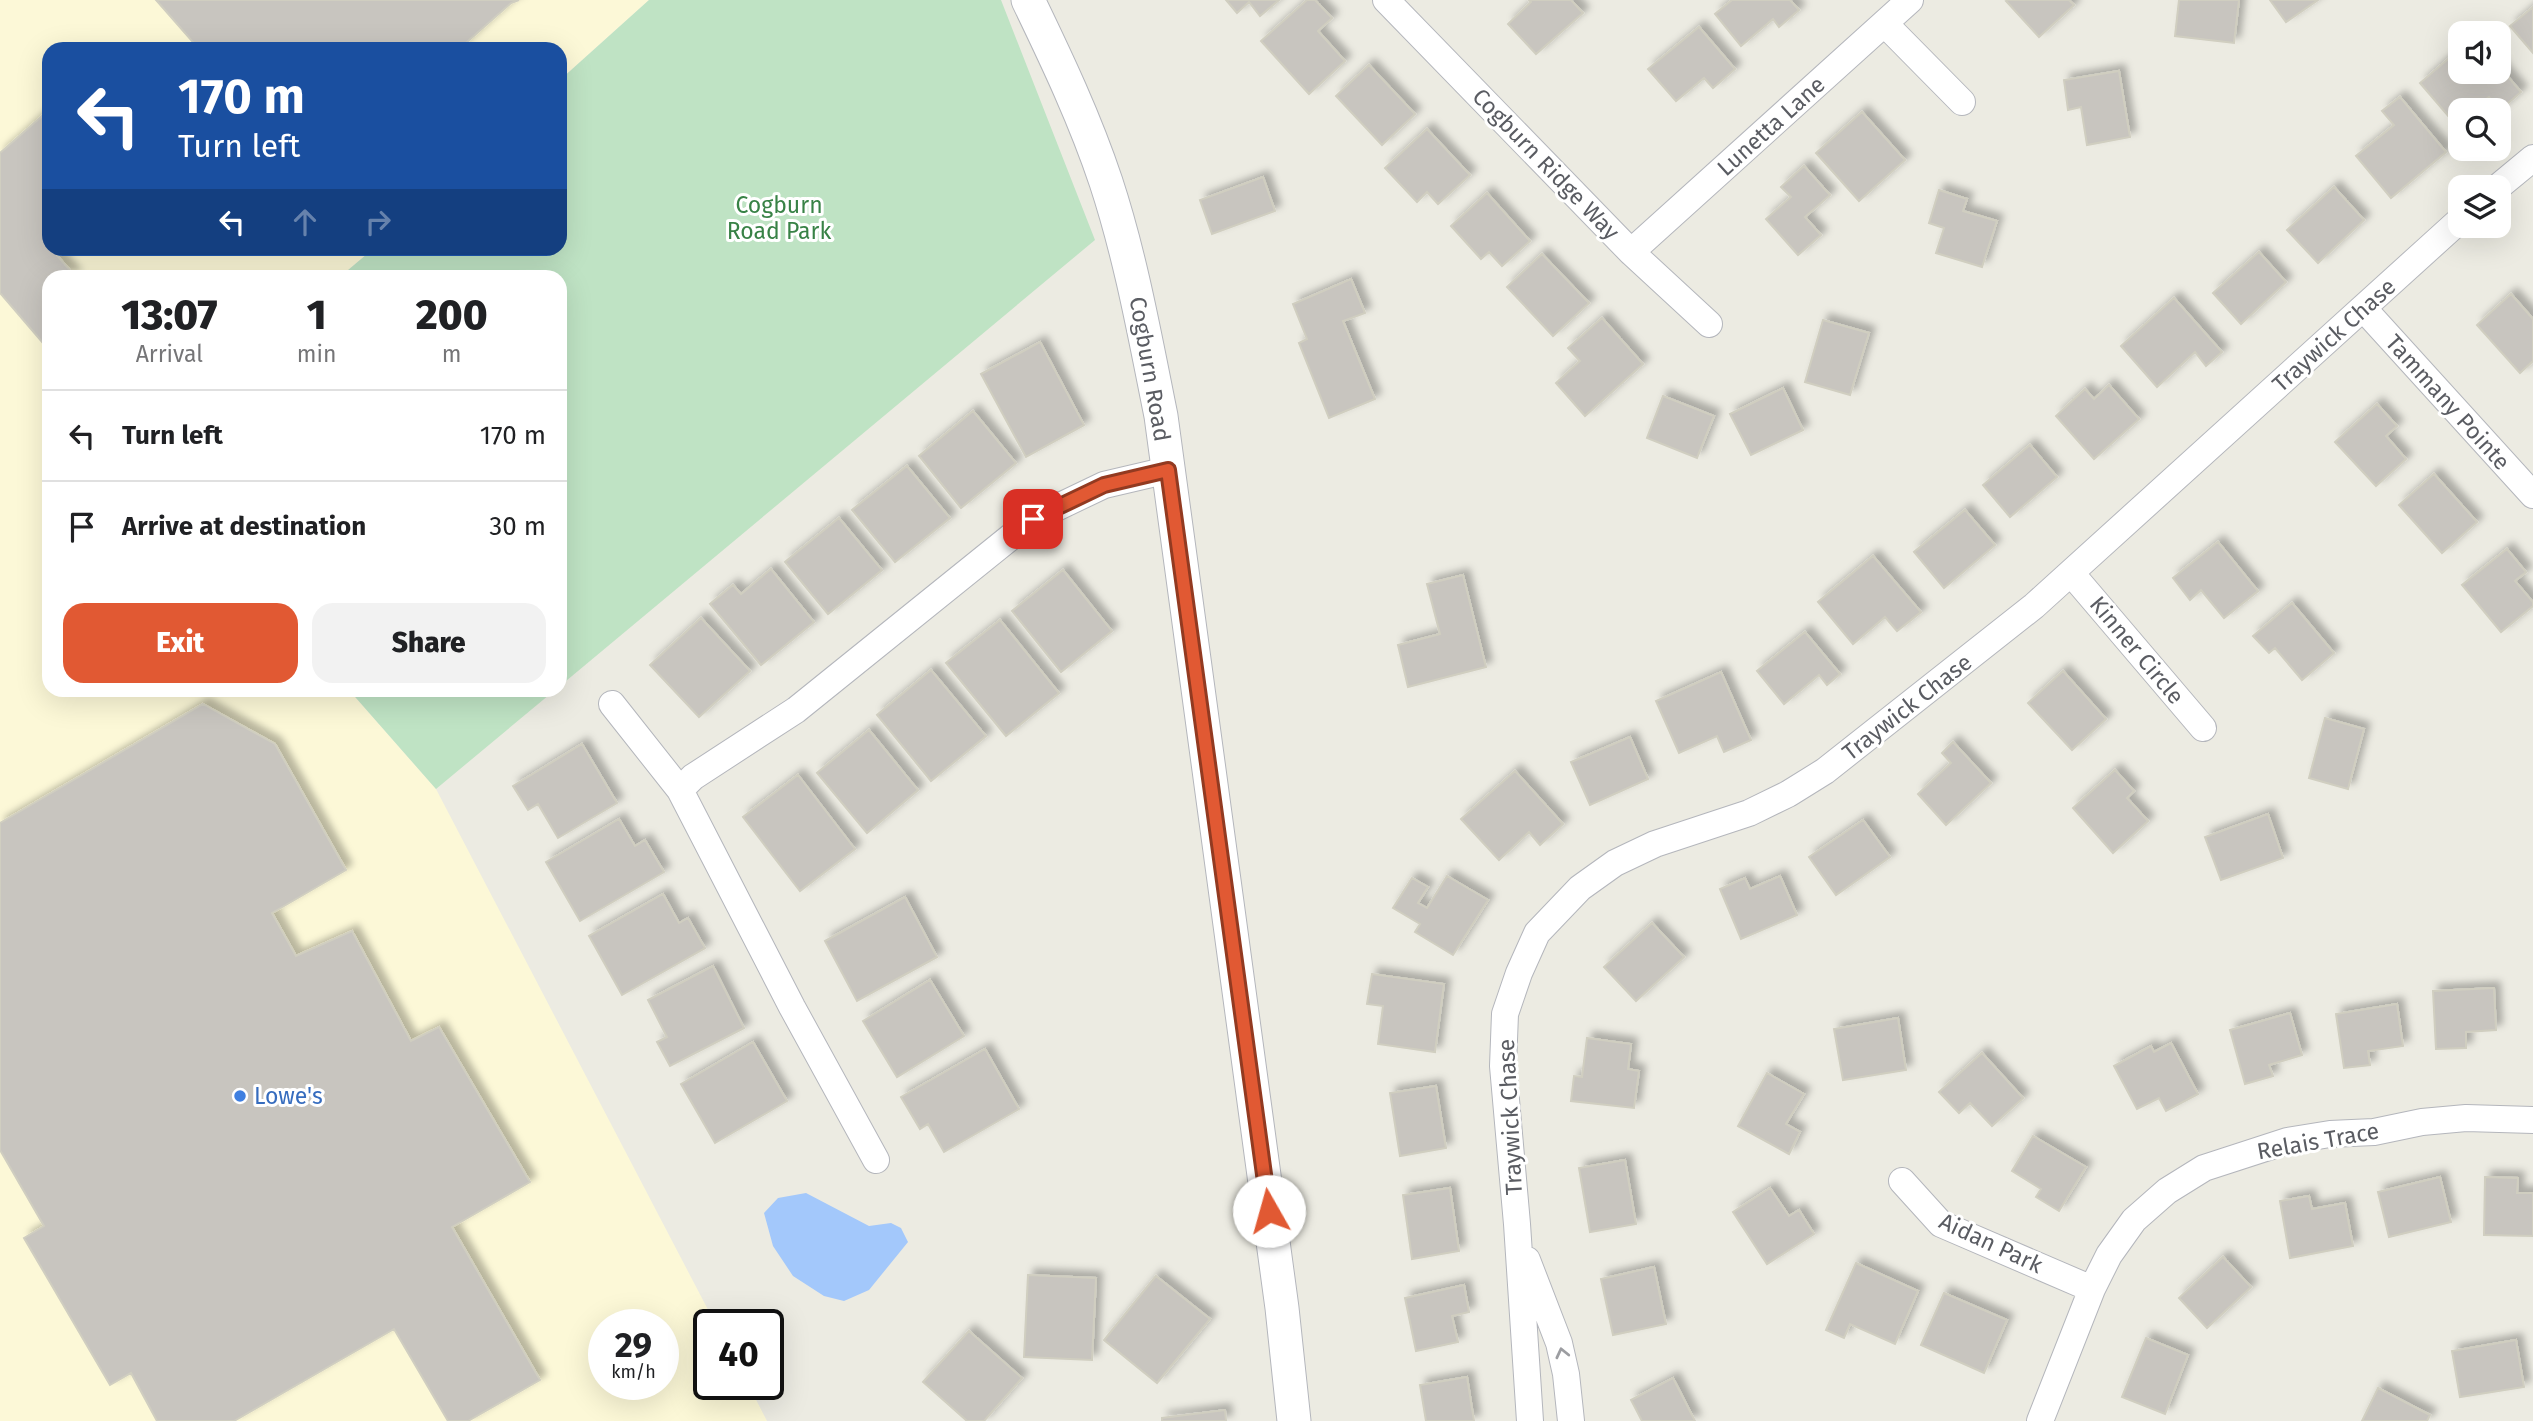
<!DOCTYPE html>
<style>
body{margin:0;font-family:"Fira Sans",sans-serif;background:#f2f2f2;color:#202124;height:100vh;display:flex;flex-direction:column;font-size:26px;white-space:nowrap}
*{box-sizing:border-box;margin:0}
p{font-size:23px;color:#757577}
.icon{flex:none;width:38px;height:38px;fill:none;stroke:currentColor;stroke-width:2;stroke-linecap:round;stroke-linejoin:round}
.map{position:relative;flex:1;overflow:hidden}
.side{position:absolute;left:42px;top:270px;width:525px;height:427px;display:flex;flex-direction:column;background:#fff;border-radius:21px;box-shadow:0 7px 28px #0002}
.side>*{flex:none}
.top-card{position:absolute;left:42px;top:42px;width:525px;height:214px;border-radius:21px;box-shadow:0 7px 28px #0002;background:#1a4fa0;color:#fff;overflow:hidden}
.buttons{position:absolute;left:2448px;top:21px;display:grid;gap:14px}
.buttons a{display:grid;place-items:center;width:63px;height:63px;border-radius:14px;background:#fff;box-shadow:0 7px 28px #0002;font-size:35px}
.speed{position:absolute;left:588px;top:1309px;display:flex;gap:14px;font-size:35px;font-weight:700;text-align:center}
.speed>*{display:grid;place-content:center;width:91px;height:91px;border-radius:50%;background:#fff;box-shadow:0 7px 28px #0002;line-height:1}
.speed small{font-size:18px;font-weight:400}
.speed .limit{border:4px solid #111;border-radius:10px;background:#fff;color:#111}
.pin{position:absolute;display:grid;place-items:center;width:60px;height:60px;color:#fff;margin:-30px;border-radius:14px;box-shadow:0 4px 10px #0006}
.me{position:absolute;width:77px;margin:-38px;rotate:353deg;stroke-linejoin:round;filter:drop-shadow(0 0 5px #0008)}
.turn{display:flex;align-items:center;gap:24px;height:147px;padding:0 21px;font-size:32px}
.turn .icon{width:91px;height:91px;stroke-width:2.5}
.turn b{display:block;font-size:49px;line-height:60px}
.lanes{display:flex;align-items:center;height:66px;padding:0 21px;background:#0003;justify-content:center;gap:35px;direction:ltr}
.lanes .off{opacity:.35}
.eta{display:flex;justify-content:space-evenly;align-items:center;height:119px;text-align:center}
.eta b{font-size:42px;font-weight:800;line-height:49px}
.button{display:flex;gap:14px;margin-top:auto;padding:14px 21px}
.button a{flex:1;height:80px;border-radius:21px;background:#e15933;color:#fff;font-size:28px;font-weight:800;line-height:80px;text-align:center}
.button a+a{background:#f2f2f2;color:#202124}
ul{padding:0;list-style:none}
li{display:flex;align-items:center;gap:21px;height:91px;padding:0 21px;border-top:2px solid #e0e0e0}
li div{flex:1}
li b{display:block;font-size:26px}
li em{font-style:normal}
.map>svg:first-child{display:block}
.commercial{fill:#fcf8d7;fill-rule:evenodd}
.green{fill:#bfe3c4}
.water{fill:#a3c8fb}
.building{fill:#c8c5bf;stroke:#d0cec0;stroke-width:2;filter:url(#shadow)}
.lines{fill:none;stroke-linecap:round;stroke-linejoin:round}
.minor-casing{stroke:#b4b6bc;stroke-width:28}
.tertiary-casing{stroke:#b4b6bc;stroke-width:35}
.minor{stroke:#fff;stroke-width:26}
.tertiary{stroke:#fff;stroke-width:33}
.oneway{stroke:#9c9da1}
.route-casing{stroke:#923a21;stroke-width:18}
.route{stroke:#e15933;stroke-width:12}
.shop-dot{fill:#3f7fe0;stroke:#fff;stroke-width:2.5}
.labels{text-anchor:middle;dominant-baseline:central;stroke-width:6;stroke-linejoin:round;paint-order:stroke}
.street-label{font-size:23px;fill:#5a5c62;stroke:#fff}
.park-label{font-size:23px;fill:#388246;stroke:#fff}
.shop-label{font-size:23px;fill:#366cbe;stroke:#fff;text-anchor:start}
</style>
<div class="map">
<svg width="2533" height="1421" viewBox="0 0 2533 1421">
<defs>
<filter id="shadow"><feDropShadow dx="6" dy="-6" stdDeviation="3.5" flood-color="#0004"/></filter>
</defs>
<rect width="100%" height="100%" fill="#ecebe2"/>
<path class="commercial" d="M0,0H649L560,80V49H49V248L373,249L341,276H49V690H349L436,789L716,1325H709V1384H748L767,1421H0ZM604,1325H663V1384H604Z"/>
<path class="green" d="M649,0H1001L1095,240L560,686V276H341L373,249L560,248V80Z
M349,690H555L436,789Z"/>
<path class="water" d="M806,1193L869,1226L891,1223L901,1228L908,1242L869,1290L844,1301L824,1296L793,1276L773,1246L764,1213L778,1198Z"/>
<path class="building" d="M156,0H519L511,3L459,49H199Z
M1226,0H1279L1260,16L1249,2L1237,13Z
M1307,0H1315L1332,18L1318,31L1345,61L1309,94L1261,41Z
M1529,0H1571L1583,13L1536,54L1508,24L1531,2Z
M1732,0H1790L1799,10L1779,27L1773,19L1741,46L1715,14Z
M2008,0H2069L2074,5L2039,37L2006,1Z
M2179,0H2239L2234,43L2175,36Z
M2270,0H2318L2286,22Z
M2533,7V53L2510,26Z
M1699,27L1735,69L1713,88L1704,78L1676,101L1648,69Z
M2460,49V72H2499V66L2521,92L2500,110L2489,97L2473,110H2460V121L2456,125L2420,83Z
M1369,65L1415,114L1382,145L1336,96Z
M2119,71L2130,137L2087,145L2081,107L2068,110L2064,80Z
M2400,97L2446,152L2391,198L2356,156L2394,125L2382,111Z
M49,110V242L47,244L75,276H49V350L0,293V153Z
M1862,112L1905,160L1859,201L1816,153Z
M1427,129L1470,175L1438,204L1427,192L1417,202L1385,168Z
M1804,166L1830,195L1805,217L1821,235L1798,255L1766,219L1791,197L1781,187Z
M1263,177L1275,211L1212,234L1200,200Z
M2334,187L2364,220L2318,263L2287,230Z
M1939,190L1967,199L1963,211L1997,221L1982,267L1936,253L1944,228L1929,223Z
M1487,193L1530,241L1502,266L1489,252L1481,259L1451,226Z
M2259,252L2286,282L2241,324L2213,293Z
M1542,254L1589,303L1553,336L1507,287Z
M1351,279L1365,313L1343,321L1375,399L1329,418L1299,343L1307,339L1293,304Z
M2511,294L2533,319V361L2520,373L2477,325Z
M2174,298L2222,352L2206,366L2195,352L2157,387L2121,346Z
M1602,318L1643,364L1585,416L1556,383L1580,361L1568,348Z
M1823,320L1869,333L1850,395L1805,382Z
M1040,342L1084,425L1026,457L981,374Z
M2109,385L2139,419L2094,459L2056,416L2085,389L2094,399Z
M1783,388L1803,430L1751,455L1730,414Z
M1663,396L1714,416L1697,458L1647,438Z
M2377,404L2397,426L2386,436L2406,459L2376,486L2335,442Z
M973,411L1016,463L961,508L919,456Z
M2030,445L2057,477L2010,517L1983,485Z
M907,466L950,518L895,562L852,510Z
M2434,474L2477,522L2442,553L2399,505Z
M1965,510L1995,545L1944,588L1914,552Z
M839,518L882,570L828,614L785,562Z
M2218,542L2258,591L2224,618L2201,590L2190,600L2173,578Z
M2507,549L2526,572L2515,581L2533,602V606L2501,632L2462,585Z
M1873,556L1921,612L1897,631L1885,617L1853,644L1818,602Z
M771,569L814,622L761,665L710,604L733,585L741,594Z
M1063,570L1112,631L1061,672L1012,611Z
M1463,575L1486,667L1408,687L1398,645L1440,634L1427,584Z
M2292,603L2334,653L2302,680L2275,648L2269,653L2253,636Z
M701,618L750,671L699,717L650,665Z
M1000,620L1059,693L1006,736L946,663Z
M1805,632L1840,674L1827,685L1819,675L1784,704L1757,671Z
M931,670L986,736L931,781L877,715Z
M2063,671L2106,719L2072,750L2028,703Z
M1721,672L1751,740L1724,752L1717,736L1679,753L1656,701Z
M203,704L275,744L346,870L272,913L296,956L352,931L411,1041L439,1027L530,1182L452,1227L540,1380L468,1421H448L394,1329L234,1421H157L131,1373L110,1385L24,1238L44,1226L0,1150V823Z
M2325,718L2364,729L2348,789L2309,778Z
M869,730L918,790L867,833L817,773Z
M1630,737L1648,779L1590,805L1571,762Z
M1953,742L1991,783L1946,825L1918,794L1951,763L1942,753Z
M582,744L617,803L558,838L538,804L528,810L513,786Z
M2115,770L2134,791L2127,798L2148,821L2113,853L2073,808Z
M1515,771L1563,824L1540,845L1529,832L1499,860L1461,819Z
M798,775L855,849L800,891L743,817Z
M2268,814L2283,858L2221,880L2205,837Z
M619,819L635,846L645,840L664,872L580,921L546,862Z
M1863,820L1890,857L1836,895L1809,857Z
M1447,876L1488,900L1453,955L1415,932L1420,924L1393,908L1412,878L1428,887L1418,903L1427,908Z
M1780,876L1797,915L1741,939L1720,889L1745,878L1750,889Z
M663,894L679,923L688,918L705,948L622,995L589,936Z
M905,897L937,957L857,1001L825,941Z
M1652,923L1684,957L1636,1001L1604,967Z
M713,966L744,1028L670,1066L657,1042L667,1037L648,1000Z
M1372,974L1444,984L1435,1052L1378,1044L1383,1006L1367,1004Z
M930,980L964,1036L897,1077L863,1021Z
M2494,988L2496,1030L2466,1032V1048L2436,1049L2433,991Z
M2397,1004L2403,1046L2368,1051L2370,1065L2344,1068L2336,1014Z
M2290,1013L2302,1055L2269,1065L2273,1076L2245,1084L2230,1030Z
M1898,1018L1906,1070L1843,1080L1834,1029Z
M1587,1038L1631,1044L1628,1069L1639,1071L1634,1108L1571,1101L1574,1076L1582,1077Z
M753,1042L787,1101L715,1143L681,1084Z
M2171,1043L2198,1094L2166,1111L2159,1098L2137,1109L2114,1066L2151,1046L2154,1052Z
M985,1049L1019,1109L944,1152L928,1124L920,1129L901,1097Z
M1982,1053L2023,1098L1992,1126L1970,1103L1959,1113L1939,1092Z
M1767,1073L1804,1094L1786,1124L1800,1132L1789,1154L1738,1126Z
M1436,1086L1446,1148L1400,1156L1390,1093Z
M2033,1136L2086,1167L2059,1211L2036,1197L2041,1189L2012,1171Z
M1625,1160L1636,1224L1590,1232L1579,1168Z
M2440,1177L2451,1222L2389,1237L2378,1192Z
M2485,1177L2518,1178L2517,1193H2533V1236L2484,1235Z
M1450,1188L1459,1251L1412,1259L1403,1195Z
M1770,1188L1789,1216L1799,1210L1814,1234L1767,1264L1733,1212Z
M2309,1196L2312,1209L2345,1203L2353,1246L2290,1258L2280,1201Z
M2223,1257L2251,1287L2207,1328L2179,1298Z
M1856,1263L1918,1291L1895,1344L1850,1324L1844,1338L1826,1330Z
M1654,1267L1666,1324L1613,1335L1601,1279Z
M1028,1275L1096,1278L1092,1360L1024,1357Z
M1156,1276L1210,1319L1157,1383L1104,1340Z
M1464,1285L1469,1312L1452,1316L1458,1342L1416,1351L1405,1298Z
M1944,1293L2007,1320L1984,1373L1921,1345Z
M969,1331L1022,1378L984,1421H967L923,1382Z
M2146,1338L2188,1355L2165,1414L2122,1397Z
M2516,1340L2524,1387L2460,1397L2452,1351Z
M1467,1377L1474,1421H1426L1420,1385Z
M1673,1378L1695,1421H1642L1631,1400Z
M2378,1388L2430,1415L2427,1421H2362Z
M1225,1410L1226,1421H1162V1418Z"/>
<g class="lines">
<g class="minor-casing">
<path id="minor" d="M1386,0L1631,252L1709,324
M1885,24L1962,102
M2498,187L2533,158
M1631,252L1910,0
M2363,308L2533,495
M2071,573L2203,728
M612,704L680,790
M876,1160L792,1007L680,790L693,777L796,710L1033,519L1104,485L1168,470
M1902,1181L1941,1224L2092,1289
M1527,1260L1559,1343L1566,1374L1571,1421
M1530,1421L1517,1224L1503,1066L1505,1014L1519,973L1537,933L1580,888L1615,863L1655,844L1749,813L1788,794L1825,771L2034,606L2460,220
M2040,1421L2092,1289L2109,1255L2134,1220L2167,1191L2204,1168L2287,1141L2330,1134L2374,1132L2422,1122L2466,1118L2533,1120"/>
</g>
<g class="tertiary-casing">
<path id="tertiary" d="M1028,0C1057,60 1085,119 1106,182C1131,258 1145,337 1161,416L1282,1308L1294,1421"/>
</g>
<use href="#minor" class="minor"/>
<use href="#tertiary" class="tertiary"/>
</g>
<defs><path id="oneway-chevron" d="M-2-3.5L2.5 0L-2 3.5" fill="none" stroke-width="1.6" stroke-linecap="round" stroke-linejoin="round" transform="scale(1.75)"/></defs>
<use class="oneway" href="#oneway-chevron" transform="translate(1562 1353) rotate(-103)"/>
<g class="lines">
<g class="route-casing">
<path id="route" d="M1033,519L1104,485L1168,470L1269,1211"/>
</g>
<use href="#route" class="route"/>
</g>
<circle class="shop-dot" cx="240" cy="1096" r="7"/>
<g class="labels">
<g class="street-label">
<text transform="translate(1771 126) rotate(-42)">Lunetta Lane</text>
<text transform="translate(1546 164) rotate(46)">Cogburn Ridge Way</text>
<text transform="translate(2334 335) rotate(-42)">Traywick Chase</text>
<text transform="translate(1150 369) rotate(80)">Cogburn Road</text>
<text transform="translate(2448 402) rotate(48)">Tammany Pointe</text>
<text transform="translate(2137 650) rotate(50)">Kinner Circle</text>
<text transform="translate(1907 707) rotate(-38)">Traywick Chase</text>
<text transform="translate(1510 1117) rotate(-93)">Traywick Chase</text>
<text transform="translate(2318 1141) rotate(-10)">Relais Trace</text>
<text transform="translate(1991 1243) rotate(25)">Aidan Park</text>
</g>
<g class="park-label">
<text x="779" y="205">Cogburn<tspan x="779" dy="26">Road Park</tspan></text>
</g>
<g class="shop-label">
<text x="254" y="1096">Lowe's</text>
</g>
</g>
</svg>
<div class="buttons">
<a><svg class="icon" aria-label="sound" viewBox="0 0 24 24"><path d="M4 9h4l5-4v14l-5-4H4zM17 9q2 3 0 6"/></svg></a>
<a><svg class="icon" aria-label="search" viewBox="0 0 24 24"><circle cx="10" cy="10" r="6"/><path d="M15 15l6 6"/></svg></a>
<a><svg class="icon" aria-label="layers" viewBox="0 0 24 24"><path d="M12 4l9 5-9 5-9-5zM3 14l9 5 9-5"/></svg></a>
</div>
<div class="speed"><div>29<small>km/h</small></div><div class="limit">40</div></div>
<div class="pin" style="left:1033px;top:519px;background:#d93025"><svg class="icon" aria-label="arrive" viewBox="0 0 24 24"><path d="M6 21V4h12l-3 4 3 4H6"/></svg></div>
<svg class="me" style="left:1269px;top:1211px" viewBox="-20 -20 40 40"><circle r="19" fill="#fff"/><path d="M0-13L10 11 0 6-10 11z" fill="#e15933"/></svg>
<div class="top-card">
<div class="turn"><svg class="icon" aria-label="left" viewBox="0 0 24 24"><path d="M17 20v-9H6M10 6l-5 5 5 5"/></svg><div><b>170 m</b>Turn left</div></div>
<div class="lanes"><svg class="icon" aria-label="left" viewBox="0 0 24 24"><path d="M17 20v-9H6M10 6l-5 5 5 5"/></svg><svg class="icon off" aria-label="ahead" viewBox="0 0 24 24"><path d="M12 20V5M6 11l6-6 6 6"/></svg><svg class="icon off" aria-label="right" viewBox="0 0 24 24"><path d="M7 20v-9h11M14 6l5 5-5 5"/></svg></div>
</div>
<section class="side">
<div class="eta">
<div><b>13:07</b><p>Arrival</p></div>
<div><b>1</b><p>min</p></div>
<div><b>200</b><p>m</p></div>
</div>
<ul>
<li><svg class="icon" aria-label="left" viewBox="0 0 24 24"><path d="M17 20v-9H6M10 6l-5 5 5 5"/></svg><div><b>Turn left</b></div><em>170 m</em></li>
<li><svg class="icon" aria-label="arrive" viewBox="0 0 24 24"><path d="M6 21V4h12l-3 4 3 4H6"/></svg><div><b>Arrive at destination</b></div><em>30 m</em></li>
</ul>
<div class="button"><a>Exit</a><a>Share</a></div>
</section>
</div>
